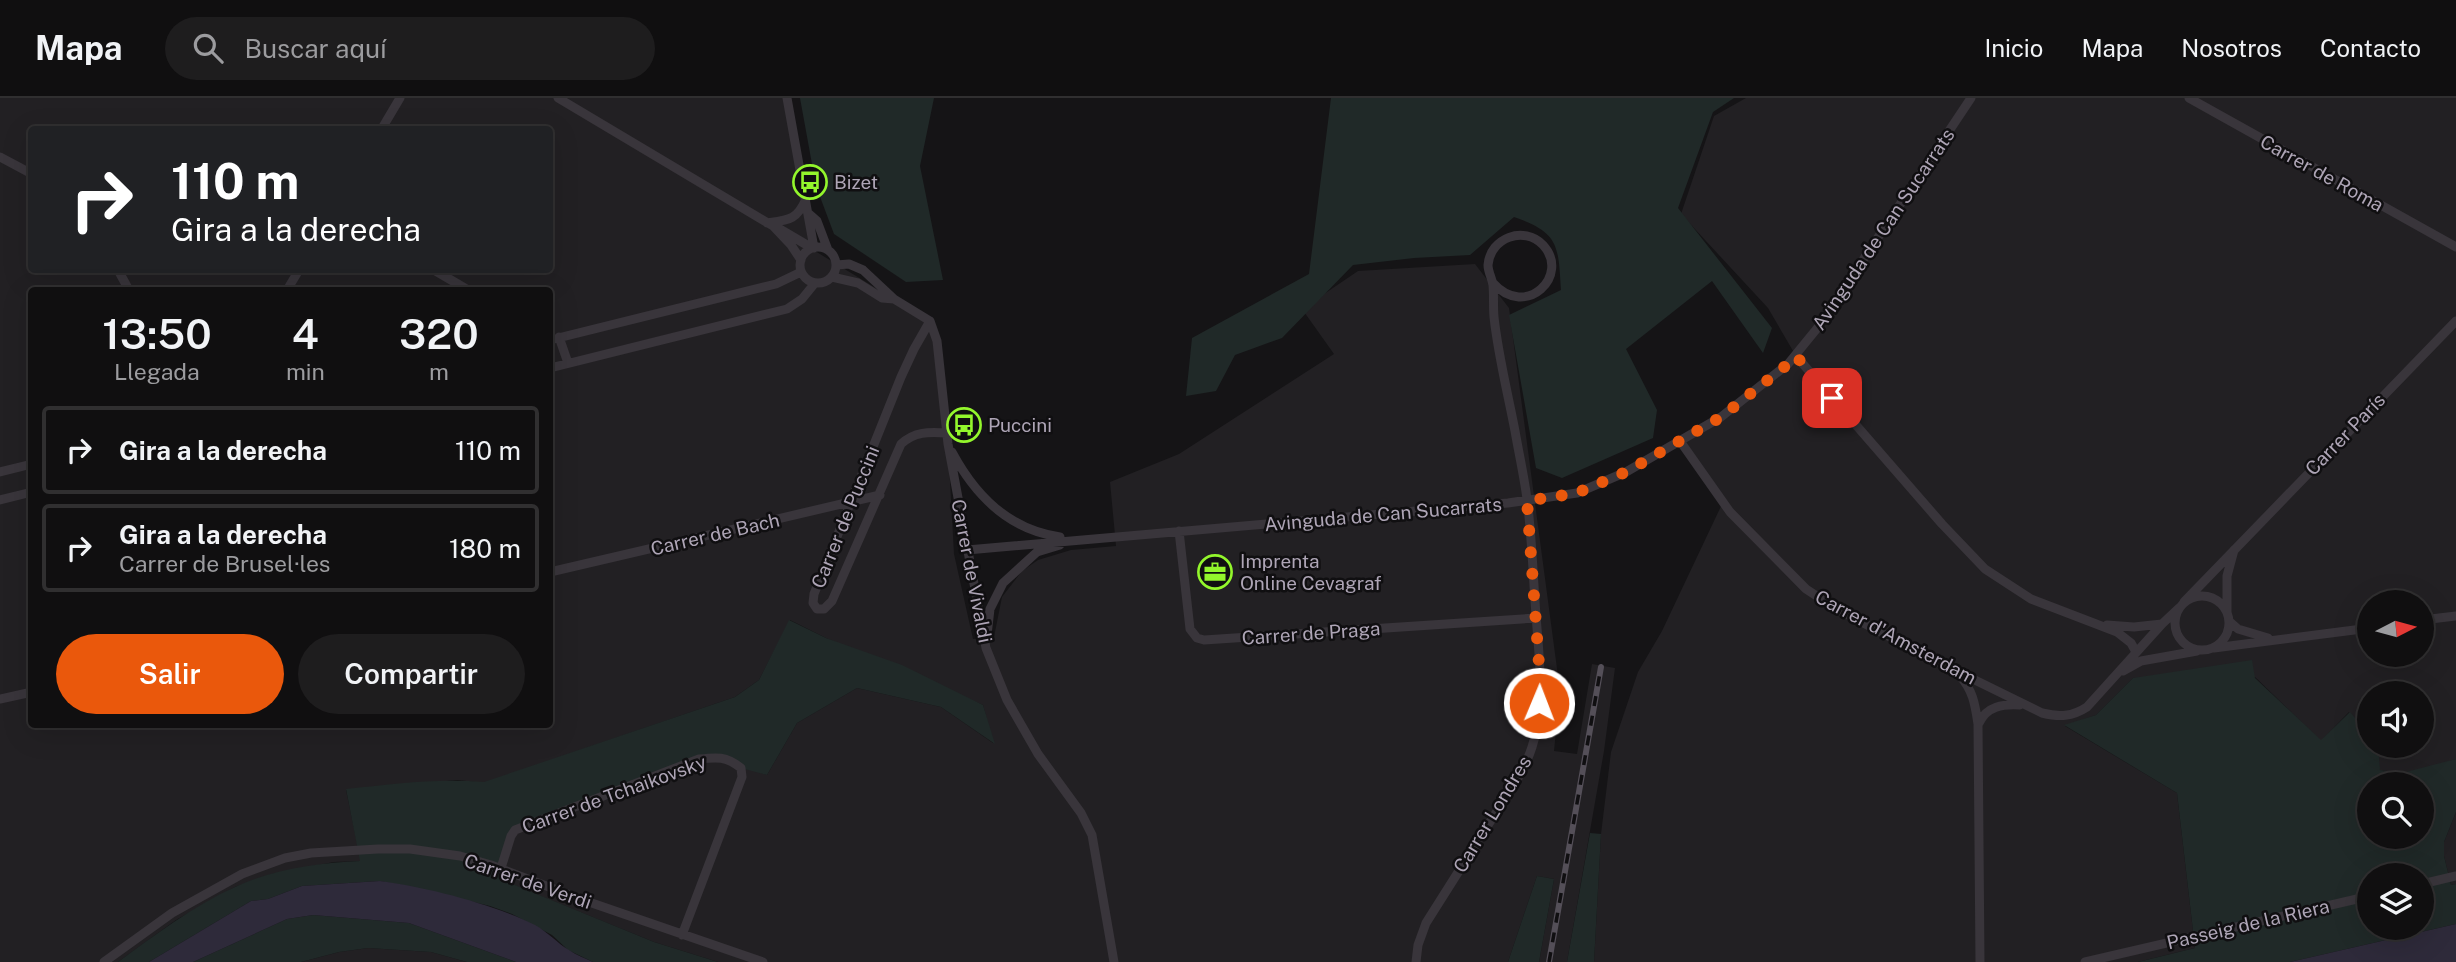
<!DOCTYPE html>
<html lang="es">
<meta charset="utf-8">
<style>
body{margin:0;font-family:"Public Sans",sans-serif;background:#1e1d1e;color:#f1f3f6;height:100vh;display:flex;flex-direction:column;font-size:26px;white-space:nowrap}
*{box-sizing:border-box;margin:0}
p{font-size:23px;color:#9c9c9f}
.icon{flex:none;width:38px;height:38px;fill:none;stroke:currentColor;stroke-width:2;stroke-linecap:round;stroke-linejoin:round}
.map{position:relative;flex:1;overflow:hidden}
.side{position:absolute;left:28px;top:189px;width:525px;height:441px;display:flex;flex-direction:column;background:#100f10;border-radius:7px;box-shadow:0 7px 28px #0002,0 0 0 2px #302f30}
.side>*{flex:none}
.hud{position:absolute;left:28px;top:28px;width:525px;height:147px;border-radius:7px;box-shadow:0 7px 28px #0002,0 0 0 2px #302f30;background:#202124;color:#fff;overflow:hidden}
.needle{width:46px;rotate:84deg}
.controls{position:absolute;left:2357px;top:492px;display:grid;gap:14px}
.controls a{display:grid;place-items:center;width:77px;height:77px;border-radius:50%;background:#100f10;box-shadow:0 7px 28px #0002,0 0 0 2px #302f30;font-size:35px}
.pin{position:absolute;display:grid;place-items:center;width:60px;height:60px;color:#fff;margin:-30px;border-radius:14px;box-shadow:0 4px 10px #0006}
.me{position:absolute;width:77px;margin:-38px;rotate:1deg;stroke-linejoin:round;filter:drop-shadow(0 0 5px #0008)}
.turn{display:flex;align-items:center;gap:24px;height:147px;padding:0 28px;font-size:32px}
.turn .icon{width:91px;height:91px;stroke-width:2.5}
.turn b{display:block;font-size:49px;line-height:60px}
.eta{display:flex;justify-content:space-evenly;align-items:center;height:119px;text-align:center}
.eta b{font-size:42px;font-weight:600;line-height:49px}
.action{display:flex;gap:14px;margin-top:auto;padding:14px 28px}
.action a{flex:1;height:80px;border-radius:42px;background:#ea580c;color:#fff;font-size:28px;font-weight:600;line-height:80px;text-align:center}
.action a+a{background:#1e1d1e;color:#f1f3f6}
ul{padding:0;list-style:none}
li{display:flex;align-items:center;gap:21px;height:88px;margin:0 14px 10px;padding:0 14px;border:4px solid #302f30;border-radius:7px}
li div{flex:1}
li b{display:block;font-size:26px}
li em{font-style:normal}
header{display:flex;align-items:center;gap:42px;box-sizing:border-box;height:98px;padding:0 35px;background:#100f10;border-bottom:2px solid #302f30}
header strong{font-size:33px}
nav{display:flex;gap:38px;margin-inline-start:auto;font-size:24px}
.search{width:490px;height:63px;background:#1e1d1e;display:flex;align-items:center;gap:18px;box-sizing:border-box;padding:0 24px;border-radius:38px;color:#9c9c9f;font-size:26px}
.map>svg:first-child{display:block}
.built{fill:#222023;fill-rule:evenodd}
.green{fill:#202928;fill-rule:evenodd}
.water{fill:#2e2a3a}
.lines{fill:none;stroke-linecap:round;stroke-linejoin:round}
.minor{stroke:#39353b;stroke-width:9}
.rail-casing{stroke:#544f58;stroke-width:6}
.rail{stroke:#100f11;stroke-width:3.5;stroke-dasharray:10;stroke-linecap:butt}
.route{stroke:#ea580c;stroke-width:12;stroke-dasharray:0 21.6}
.labels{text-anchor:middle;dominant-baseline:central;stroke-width:5;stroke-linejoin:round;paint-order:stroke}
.street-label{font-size:19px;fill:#aea5b6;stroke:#100f11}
.poi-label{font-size:19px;fill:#aea5b6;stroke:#100f11;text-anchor:start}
</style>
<header>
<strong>Mapa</strong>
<div class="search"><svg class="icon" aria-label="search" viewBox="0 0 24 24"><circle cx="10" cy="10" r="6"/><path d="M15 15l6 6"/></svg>Buscar aquí</div>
<nav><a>Inicio</a><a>Mapa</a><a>Nosotros</a><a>Contacto</a></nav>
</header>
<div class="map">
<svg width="2456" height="864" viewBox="0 0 2456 864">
<rect width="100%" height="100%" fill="#151416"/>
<path class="built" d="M0,0H787L815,153L930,223L948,346L954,456L973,541L994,539L1002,499L1022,473L1038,462L1071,452L1116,448L1110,384L1179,356L1334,256L1302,211L1358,173L1475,166L1509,210L1560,593L1554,653L1577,656L1592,566L1615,570L1604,653L1567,864H1539L1554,781L1537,778L1508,864H718L654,844L499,781L501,770L515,732L716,659L767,677L797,625L857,590L941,609L993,645L983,607L826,540L790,522L759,582L735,599L484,685L457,682L346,692L361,763L334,764L272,776L235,789L176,822L118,864H0ZM32,32H550V172H32ZM32,192H550V626H32Z
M1746,0H2456V661L2430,670L2402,675L2379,672L2378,648H2422V595H2370L2369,636L2349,614L2321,643L2255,579L2133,580L2096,617L2065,628L2177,695L2195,850L2138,864H1594L1601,736L1611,654L1638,574L1662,533L1723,404L1680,343L1721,319L1796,258L1768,210L1681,116L1714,18ZM2370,504H2422V556H2370Z
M2456,714V786L2451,787L2444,758V744Z
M368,850L431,854L467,864H301L339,854Z"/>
<path class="green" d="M800,0H934L920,68L943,182L906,184L834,136L816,88Z
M1331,0H1734L1713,14L1678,110L1772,230L1763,255L1712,183L1626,251L1657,312L1653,340L1562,380L1536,370L1509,217L1561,192C1558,148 1560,135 1514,119L1470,157L1414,160L1353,167L1282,240L1235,257L1216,293L1186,298L1192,240L1309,176Z
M789,522L826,540L902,567L983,607L995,646L941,609L857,590L797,625L767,677L741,670L716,659L515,732L501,770L500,781L654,844L718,864H593L568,852L552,837L512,816L490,808L416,790L380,783L302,788L268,801L251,803L149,864H118C155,837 193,808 235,789C274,771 318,765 360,763L346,691C392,686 437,680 484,684L735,599L759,582Z
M2252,562L2255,580L2321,642L2350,614L2369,636L2370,648H2378L2380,672L2402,675L2456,661V714L2444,744V758L2451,787L2456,786V826L2290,864H2138L2195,850L2177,695L2064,627L2096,617L2133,580ZM2370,686H2422V738H2370ZM2370,777H2422V830H2370Z
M1590,735L1601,736L1594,864H1567Z
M1537,778L1554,781L1539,864H1508Z
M313,817L409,825L516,864H467L431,854L368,850L339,854L301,864H193L287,821Z"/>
<path class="water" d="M380,783C426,789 493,806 535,827C548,834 557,845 569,852C576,857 585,860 593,864H516L409,825L313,817L287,821L193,864H149L251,803L268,801L302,788Z
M2456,826V864H2290Z"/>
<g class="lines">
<path class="minor" d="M558,0L773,128L791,147L801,162
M787,0L814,150
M2189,0L2456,149
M381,32L400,0
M0,59L32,76
M809,116L817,123L828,152
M767,125C789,122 797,122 806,101
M778,130L812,150
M800 167a18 18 0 1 1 36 0a18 18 0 1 1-36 0Z
M836,167L849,166L863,172L894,201L930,223L937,243L948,346L986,550L1007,602L1038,656L1081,715L1092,737L1114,864
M118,172L129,192
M434,172L468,192
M832,179L858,185L882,200L894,201
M287,192L299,172
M930,223L914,251L901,279L814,496L813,505L817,511H824L832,503L901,346C915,333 929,334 947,335
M559,239L568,265
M550,242L776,186L801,174
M1796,258L1942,426L1985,471L2031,501L2117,534L2131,545L2136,554
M550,270L787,211L802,201L815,185
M1680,343L1730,414L1806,491L1835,510L1928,559L2042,615C2059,619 2072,619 2087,609L2162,526L2179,510
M952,354C975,397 1009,432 1060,439
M0,374L32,366
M0,402L32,394
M1179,433L1190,531L1197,540L1204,542L1536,520
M967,452L1508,405L1577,395L1626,374L1721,319L1788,266L1819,228L1971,0
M550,474L880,397
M2175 525a27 27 0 1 1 54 0a27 27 0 1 1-54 0Z
M2184,504L2456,223
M2227,514V478L2234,452
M2422,522L2456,518
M2229,523L2238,531L2268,540
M2107,527L2134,529L2162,526
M987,537L990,511L1003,485L1037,454L1060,447
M2214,550L2370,530
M2123,573L2141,563L2197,553
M1959,577C1973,592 1975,606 1978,626L1980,864
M0,601L32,594
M1979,625C1987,608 2003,606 2020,607
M501,770L511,738L515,732L699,661C717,659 726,658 741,670L742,679L682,837
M2422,786L2456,778
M104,864L172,815L242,776L285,760L311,755L378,751H410L460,758L491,767L586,803L763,864
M1416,864L1418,847L1426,825C1447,792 1467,760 1488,727C1504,702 1523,677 1532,649C1546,607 1539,560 1536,517C1533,479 1532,439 1527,401C1524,378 1519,356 1515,333C1508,296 1498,257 1494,219C1493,208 1494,198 1493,187C1492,180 1488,174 1488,167C1490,140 1524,127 1543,147C1571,177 1526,222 1493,185
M2085,864L2370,798"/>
<g class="rail-casing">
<path id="rail" d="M1549,864L1601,569"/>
</g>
<use href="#rail" class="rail"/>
</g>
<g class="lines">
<path class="route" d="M1539,605L1540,580L1527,403L1577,395L1626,374L1721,319L1788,266L1796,258L1832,300"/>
</g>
<defs>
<g id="bus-ring" transform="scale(1.75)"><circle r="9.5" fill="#100f11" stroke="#93f62c" stroke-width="1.5"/><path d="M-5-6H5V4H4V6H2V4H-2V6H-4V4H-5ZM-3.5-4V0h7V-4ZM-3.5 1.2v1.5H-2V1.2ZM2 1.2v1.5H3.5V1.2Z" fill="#93f62c"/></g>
<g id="office-ring" transform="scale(1.75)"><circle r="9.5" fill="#100f11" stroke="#93f62c" stroke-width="1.5"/><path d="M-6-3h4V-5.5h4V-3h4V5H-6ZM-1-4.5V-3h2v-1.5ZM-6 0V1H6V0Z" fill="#93f62c"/></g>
</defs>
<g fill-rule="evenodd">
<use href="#bus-ring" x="810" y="84"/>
<use href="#bus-ring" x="964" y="327"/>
<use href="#office-ring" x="1215" y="474"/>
</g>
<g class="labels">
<g class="street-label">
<text transform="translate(2322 75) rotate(29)">Carrer de Roma</text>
<text transform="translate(1883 131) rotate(-56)">Avinguda de Can Sucarrats</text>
<text transform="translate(2345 336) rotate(-46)">Carrer París</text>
<text transform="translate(1383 416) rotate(-5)">Avinguda de Can Sucarrats</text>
<text transform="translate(845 419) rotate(-68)">Carrer de Puccini</text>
<text transform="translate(715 436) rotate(-13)">Carrer de Bach</text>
<text transform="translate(972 473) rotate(79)">Carrer de Vivaldi</text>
<text transform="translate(1311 535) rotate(-4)">Carrer de Praga</text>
<text transform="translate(1896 539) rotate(28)">Carrer d'Amsterdam</text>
<text transform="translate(614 696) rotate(-20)">Carrer de Tchaikovsky</text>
<text transform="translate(1492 716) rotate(-59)">Carrer Londres</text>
<text transform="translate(528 783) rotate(19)">Carrer de Verdi</text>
<text transform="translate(2248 826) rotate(-13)">Passeig de la Riera</text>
</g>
<g class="poi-label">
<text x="834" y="84">Bizet</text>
<text x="988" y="327">Puccini</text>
<text x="1240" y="463">Imprenta<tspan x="1240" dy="22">Online Cevagraf</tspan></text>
</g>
</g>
</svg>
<div class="controls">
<a><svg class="needle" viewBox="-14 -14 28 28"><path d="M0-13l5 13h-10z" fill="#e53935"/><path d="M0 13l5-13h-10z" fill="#9c9c9f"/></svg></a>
<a><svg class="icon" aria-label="sound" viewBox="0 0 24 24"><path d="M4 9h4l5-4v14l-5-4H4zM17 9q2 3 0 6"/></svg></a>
<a><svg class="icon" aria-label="search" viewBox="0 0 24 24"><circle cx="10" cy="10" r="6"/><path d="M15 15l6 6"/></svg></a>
<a><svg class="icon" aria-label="layers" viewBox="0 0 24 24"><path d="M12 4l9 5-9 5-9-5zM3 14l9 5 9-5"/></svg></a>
</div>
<div class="pin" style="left:1832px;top:300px;background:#d93025"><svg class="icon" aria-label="arrive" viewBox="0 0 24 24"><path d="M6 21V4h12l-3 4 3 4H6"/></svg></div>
<svg class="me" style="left:1539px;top:605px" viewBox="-20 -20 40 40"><circle r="17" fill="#ea580c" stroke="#fff" stroke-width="3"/><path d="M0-11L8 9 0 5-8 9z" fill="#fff"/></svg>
<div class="hud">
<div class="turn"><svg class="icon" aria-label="right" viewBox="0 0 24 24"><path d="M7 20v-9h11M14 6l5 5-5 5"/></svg><div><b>110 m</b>Gira a la derecha</div></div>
</div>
<section class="side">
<div class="eta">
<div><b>13:50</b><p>Llegada</p></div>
<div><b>4</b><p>min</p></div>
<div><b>320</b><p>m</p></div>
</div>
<ul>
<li><svg class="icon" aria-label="right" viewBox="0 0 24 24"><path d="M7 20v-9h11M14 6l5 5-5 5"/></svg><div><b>Gira a la derecha</b></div><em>110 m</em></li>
<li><svg class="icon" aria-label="right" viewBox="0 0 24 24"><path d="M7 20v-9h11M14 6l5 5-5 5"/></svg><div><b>Gira a la derecha</b><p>Carrer de Brusel·les</p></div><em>180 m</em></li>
</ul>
<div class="action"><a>Salir</a><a>Compartir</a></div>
</section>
</div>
